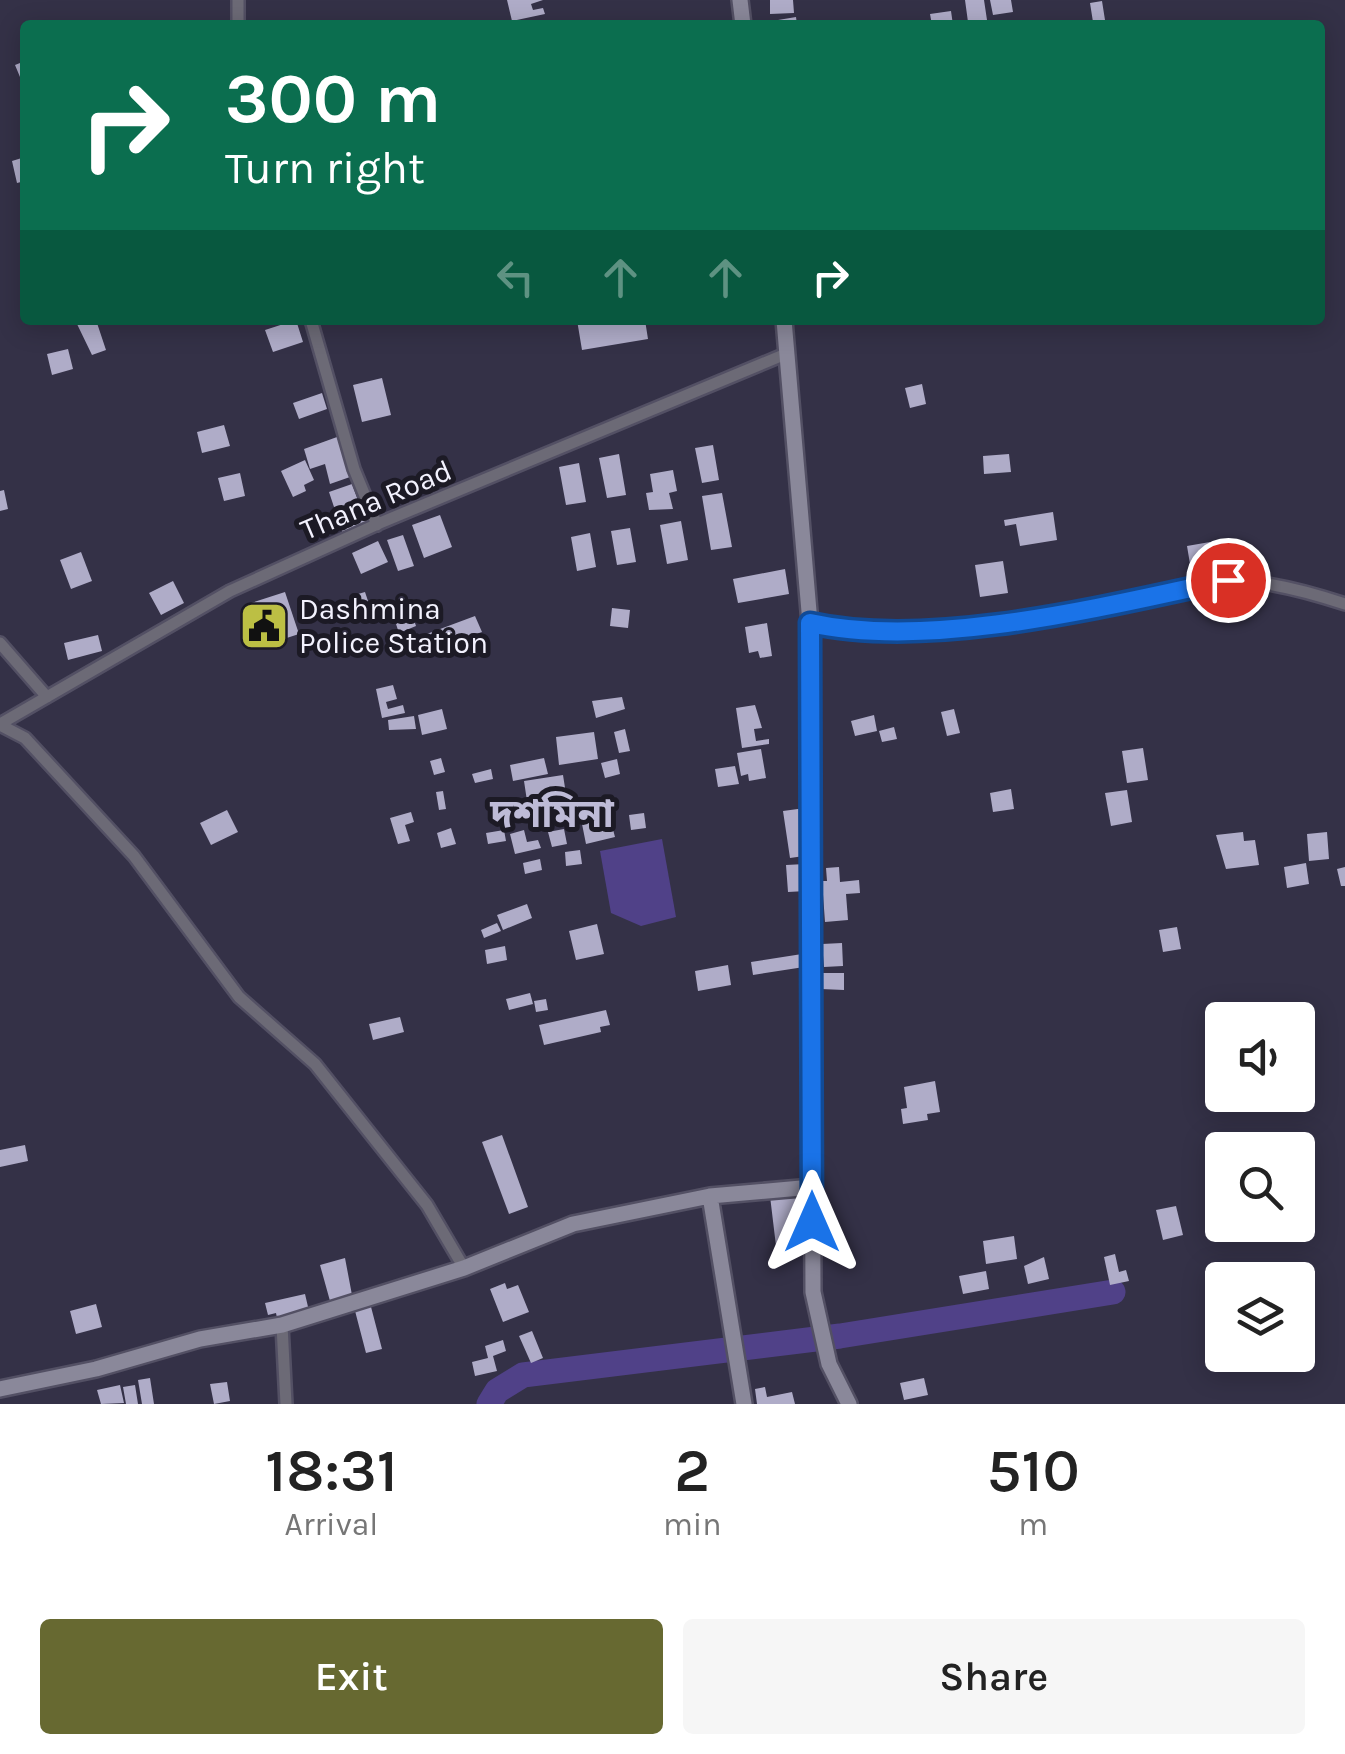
<!DOCTYPE html>
<meta charset="utf-8">
<style>
body{margin:0;font-family:Karla,"Noto Sans Bengali",sans-serif;background:#f6f6f6;color:#222;height:100vh;display:flex;flex-direction:column;font-size:38px;white-space:nowrap}
*{box-sizing:border-box;margin:0}
p{font-size:32px;color:#767676}
.icon{flex:none;width:55px;height:55px;fill:none;stroke:currentColor;stroke-width:2;stroke-linecap:round;stroke-linejoin:round}
.map{position:relative;height:1404px;overflow:hidden}
.sheet{display:flex;flex-direction:column;background:#fff;flex:1}
.sheet>*{flex:none}
.guide{position:absolute;left:20px;top:20px;width:1305px;height:305px;border-radius:10px;box-shadow:0 5px 25px #0003;background:#0b6e4f;color:#fff;overflow:hidden}
.controls{position:absolute;left:1205px;top:1002px;display:grid;gap:20px}
.controls a{display:grid;place-items:center;width:110px;height:110px;border-radius:10px;background:#fff;box-shadow:0 5px 25px #0003;font-size:50px}
.pin{position:absolute;display:grid;place-items:center;width:85px;height:85px;color:#fff;margin:-42px;border:5px solid #fff;border-radius:50%;box-shadow:0 2px 10px #0007}
.me{position:absolute;width:110px;margin:-55px;rotate:0deg;stroke-linejoin:round;filter:drop-shadow(0 0 8px #0008)}
.turn{display:flex;align-items:center;gap:35px;height:210px;padding:0 40px;font-size:45px}
.turn .icon{width:130px;height:130px;stroke-width:2.5}
.turn b{display:block;font-size:70px;line-height:85px}
.lanes{display:flex;align-items:center;height:95px;padding:0 40px;background:#0003;justify-content:center;gap:50px;direction:ltr}
.lanes .off{opacity:.35}
.eta{display:flex;justify-content:space-evenly;align-items:center;height:170px;text-align:center}
.eta b{font-size:60px;font-weight:600;line-height:70px}
.button{display:flex;gap:20px;margin-top:auto;padding:20px 40px}
.button a{flex:1;height:115px;border-radius:10px;background:#676931;color:#fff;font-size:40px;font-weight:600;line-height:115px;text-align:center}
.button a+a{background:#f6f6f6;color:#222}
.map>svg:first-child{display:block}
.water{fill:#504188}
.lines{fill:none;stroke-linecap:round;stroke-linejoin:round}
.river{stroke:#504188;stroke-width:25}
.building{fill:#afacc8;fill-rule:evenodd}
.street-casing{stroke:#535064;stroke-width:16}
.secondary-casing{stroke:#535064;stroke-width:20}
.street{stroke:#6c6a76;stroke-width:11}
.secondary{stroke:#8a889a;stroke-width:15}
.route-casing{stroke:#114b97;stroke-width:25}
.route{stroke:#1a73e8;stroke-width:18}
.labels{text-anchor:middle;dominant-baseline:central;stroke-width:10;stroke-linejoin:round;paint-order:stroke}
.street-label{font-size:30px;fill:#f3f2fe;stroke:#1c1a25}
.poi-label{font-size:30px;fill:#f3f2fe;stroke:#1c1a25;text-anchor:start}
.district-label{font-size:40px;font-weight:bold;fill:#bebbd7;stroke:#1c1a25}
</style>
<div class="map">
<svg width="1345" height="1404" viewBox="0 0 1345 1404">
<rect width="100%" height="100%" fill="#343147"/>
<path class="water" d="M662,839L676,917L641,926L611,913L600,851Z"/>
<g class="lines">
<path class="river" d="M489,1404L497,1391L523,1375L840,1336L1113,1292"/>
</g>
<path class="building" d="M507,0H543L531,4L533,10L543,8L545,14L512,21Z
M770,0H793L794,13L770,14Z
M965,0H984L987,20L968,22Z
M990,0H1011L1013,12L993,15Z
M1102,1L1105,20L1093,22L1090,3Z
M951,11L953,25H932L930,14Z
M796,17L797,25H779L778,20Z
M25,61V89L15,65Z
M25,157V181L17,183L12,161Z
M96,320L106,350L92,355L77,324Z
M296,320L303,342L273,352L265,330Z
M577,320H645L648,339L582,350Z
M68,349L73,369L52,375L47,354Z
M382,378L391,415L362,422L353,385Z
M922,384L926,404L910,408L905,388Z
M322,393L327,409L299,419L293,403Z
M224,425L230,446L202,453L197,432Z
M337,437L350,477L330,484L325,464L310,469L304,449Z
M713,445L719,480L702,483L695,448Z
M619,454L626,495L607,498L599,458Z
M1009,454L1011,472L984,474L983,456Z
M305,460L314,480L304,485L306,491L293,497L281,471Z
M579,463L586,502L566,505L559,467Z
M673,470L677,491L669,493L673,509L649,510L646,493L653,492L650,474Z
M240,473L245,496L224,501L218,478Z
M352,484L367,525L343,534L329,492Z
M4,490L8,509L0,511V491Z
M722,493L732,547L711,550L702,496Z
M1053,512L1057,540L1020,546L1016,524L1005,526L1004,520Z
M440,515L452,547L424,558L412,525Z
M681,521L688,560L667,564L660,525Z
M630,528L636,562L617,565L611,531Z
M590,533L596,567L577,571L571,537Z
M403,535L414,566L398,571L387,540Z
M378,541L388,562L361,574L352,553Z
M1210,542L1216,578L1193,582L1187,546Z
M81,552L92,581L71,589L60,560Z
M1003,561L1008,593L980,597L975,565Z
M785,569L789,594L738,603L733,579Z
M173,581L184,603L161,615L149,593Z
M285,592L299,634L262,646L248,604ZM277,606L282,624L270,627L265,610Z
M365,592L371,610L364,612L358,594Z
M612,608L630,610L628,628L610,626Z
M412,614L416,626L399,633L396,624Z
M475,616L482,632L430,650L424,635Z
M767,623L772,656L760,658L758,651L749,653L745,627Z
M98,635L102,651L68,660L64,643Z
M393,685L397,699L386,702L388,709L403,705L405,713L382,718L376,689Z
M622,697L625,709L596,718L592,701Z
M755,705L762,728L754,729L756,741L769,739V744L742,748L736,708Z
M442,709L447,729L422,735L418,715Z
M954,709L960,733L947,736L941,712Z
M874,715L877,731L855,736L851,721Z
M414,716L416,729L389,730L388,720Z
M894,727L897,739L882,742L879,731Z
M625,729L630,751L619,753L614,732Z
M594,732L598,759L559,765L556,737Z
M1143,748L1148,780L1127,783L1122,751Z
M761,749L766,778L749,781L748,774L741,776L737,753Z
M441,758L445,772L434,775L430,761Z
M544,758L548,774L513,781L510,765Z
M617,759L620,774L605,778L601,763Z
M735,766L739,784L718,787L715,769Z
M491,769L493,779L475,783L472,774Z
M563,775L566,794L527,801L524,781Z
M1011,789L1014,809L993,812L990,793Z
M1127,790L1132,822L1111,826L1105,793Z
M443,791L446,809L439,810L436,792Z
M805,808L811,855L790,858L783,811Z
M227,810L238,832L211,845L200,823Z
M411,812L414,822L405,825L410,841L398,844L390,818Z
M644,813L646,828L631,830L629,815Z
M610,818L615,837L586,844L582,824Z
M451,828L456,844L441,848L437,833Z
M564,829L567,844L552,847L548,832Z
M504,830L506,841L488,844L486,833Z
M524,830L527,842L538,840L541,848L515,854L510,834Z
M1243,832L1244,841L1255,840L1259,865L1226,869L1216,835Z
M1327,832L1329,859L1309,861L1307,834Z
M580,850L582,864L566,866L565,852Z
M540,859L542,870L525,874L523,863Z
M1306,863L1309,884L1287,888L1284,867Z
M805,864L806,891L788,892L786,865Z
M839,867L840,882L859,880L860,893L846,894L848,920L825,922L822,881H827L826,868Z
M1345,867V886H1341L1337,869Z
M527,904L532,918L503,930L497,915Z
M497,923L501,931L484,938L481,930Z
M597,924L604,954L576,960L569,931Z
M1177,927L1181,949L1163,952L1159,930Z
M842,943L843,966L824,967L822,944Z
M505,946L507,960L487,964L485,950Z
M802,954L804,967L753,975L751,962Z
M728,965L731,985L698,991L695,971Z
M821,973H844V990L821,989Z
M530,993L533,1004L509,1010L506,999Z
M546,999L548,1010L536,1012L534,1001Z
M606,1010L610,1025L600,1027L601,1032L544,1045L539,1025Z
M400,1017L404,1032L373,1040L369,1024Z
M935,1081L940,1112L927,1114L928,1120L903,1124L901,1109L907,1108L904,1087Z
M502,1135L528,1207L509,1214L482,1142Z
M25,1145L28,1161L0,1167V1150Z
M804,1192L810,1242L776,1246L770,1196Z
M1176,1206L1183,1235L1163,1240L1156,1210Z
M1014,1236L1017,1259L986,1264L983,1241Z
M1115,1254L1119,1272L1126,1270L1129,1281L1110,1285L1104,1257Z
M1044,1257L1049,1279L1028,1284L1024,1266Z
M345,1258L352,1295L330,1301L320,1265Z
M986,1271L989,1289L963,1294L959,1276Z
M505,1283L507,1289L518,1285L529,1312L503,1322L490,1289Z
M305,1294L309,1311L277,1318L276,1313L268,1315L265,1303Z
M370,1303L382,1349L366,1353L354,1307Z
M96,1304L102,1327L76,1334L70,1311Z
M532,1331L543,1358L531,1363L519,1336Z
M503,1340L506,1351L493,1356L497,1371L475,1376L472,1362L488,1358L485,1346Z
M150,1378L154,1404H142L138,1380Z
M924,1378L928,1395L904,1400L900,1383Z
M227,1382L230,1401L214,1404L210,1384Z
M120,1385L124,1403L101,1404L97,1390Z
M135,1385L138,1404H126L123,1387Z
M765,1387L767,1397L792,1392L795,1404H757L755,1389Z"/>
<g class="lines">
<g class="street-casing">
<path id="street" d="M238,0V25
M311,320L354,469L377,525
M810,623C906,645 1032,621 1128,601C1161,594 1200,579 1233,580C1272,582 1309,592 1345,604
M0,643L47,697
M0,724L230,591L380,523L788,353
M0,725L25,738L134,856L239,997L315,1064L427,1205L464,1268
M282,1325L286,1404"/>
</g>
<g class="secondary-casing">
<path id="secondary" d="M740,0L743,25
M784,320L810,623L813,1292L829,1364L849,1404
M710,1196L744,1404
M0,1389L96,1369L200,1339L282,1325L464,1268L573,1224L710,1196L812,1187"/>
</g>
<use href="#street" class="street"/>
<use href="#secondary" class="secondary"/>
</g>
<g class="lines">
<g class="route-casing">
<path id="route" d="M812,1222L810,623C932,650 1106,606 1228,580"/>
</g>
<use href="#route" class="route"/>
</g>
<defs>
<g id="civic-square" transform="scale(2.5)"><rect x="-9" y="-9" width="18" height="18" rx="4" fill="#bcbf44" stroke="#1c1a25"/><path d="M-.6-6.5H3V-4.5H.6V-3L4-1V1h2V6H-6V1h2V-1L-.6-3ZM-1.2 2.5V6h2.4V2.5Z" fill="#111"/></g>
</defs>
<g fill-rule="evenodd">
<use href="#civic-square" x="264" y="626"/>
</g>
<g class="labels">
<g class="street-label">
<text transform="translate(376 500) rotate(-23)">Thana Road</text>
</g>
<g class="poi-label">
<text x="299" y="609">Dashmina<tspan x="299" dy="34">Police Station</tspan></text>
</g>
<g class="district-label">
<text x="552" y="813">দশমিনা</text>
</g>
</g>
</svg>
<div class="controls">
<a><svg class="icon" aria-label="sound" viewBox="0 0 24 24"><path d="M4 9h4l5-4v14l-5-4H4zM17 9q2 3 0 6"/></svg></a>
<a><svg class="icon" aria-label="search" viewBox="0 0 24 24"><circle cx="10" cy="10" r="6"/><path d="M15 15l6 6"/></svg></a>
<a><svg class="icon" aria-label="layers" viewBox="0 0 24 24"><path d="M12 4l9 5-9 5-9-5zM3 14l9 5 9-5"/></svg></a>
</div>
<div class="pin" style="left:1228px;top:580px;background:#d93025"><svg class="icon" aria-label="arrive" viewBox="0 0 24 24"><path d="M6 21V4h12l-3 4 3 4H6"/></svg></div>
<svg class="me" style="left:812px;top:1222px" viewBox="-20 -20 40 40"><path d="M0-17L14 15 0 8-14 15z" fill="#1a73e8" stroke="#fff" stroke-width="4"/></svg>
<div class="guide">
<div class="turn"><svg class="icon" aria-label="right" viewBox="0 0 24 24"><path d="M7 20v-9h11M14 6l5 5-5 5"/></svg><div><b>300 m</b>Turn right</div></div>
<div class="lanes"><svg class="icon off" aria-label="left" viewBox="0 0 24 24"><path d="M17 20v-9H6M10 6l-5 5 5 5"/></svg><svg class="icon off" aria-label="ahead" viewBox="0 0 24 24"><path d="M12 20V5M6 11l6-6 6 6"/></svg><svg class="icon off" aria-label="ahead" viewBox="0 0 24 24"><path d="M12 20V5M6 11l6-6 6 6"/></svg><svg class="icon" aria-label="right" viewBox="0 0 24 24"><path d="M7 20v-9h11M14 6l5 5-5 5"/></svg></div>
</div>
</div>
<section class="sheet">
<div class="eta">
<div><b>18:31</b><p>Arrival</p></div>
<div><b>2</b><p>min</p></div>
<div><b>510</b><p>m</p></div>
</div>
<div class="button"><a>Exit</a><a>Share</a></div>
</section>
